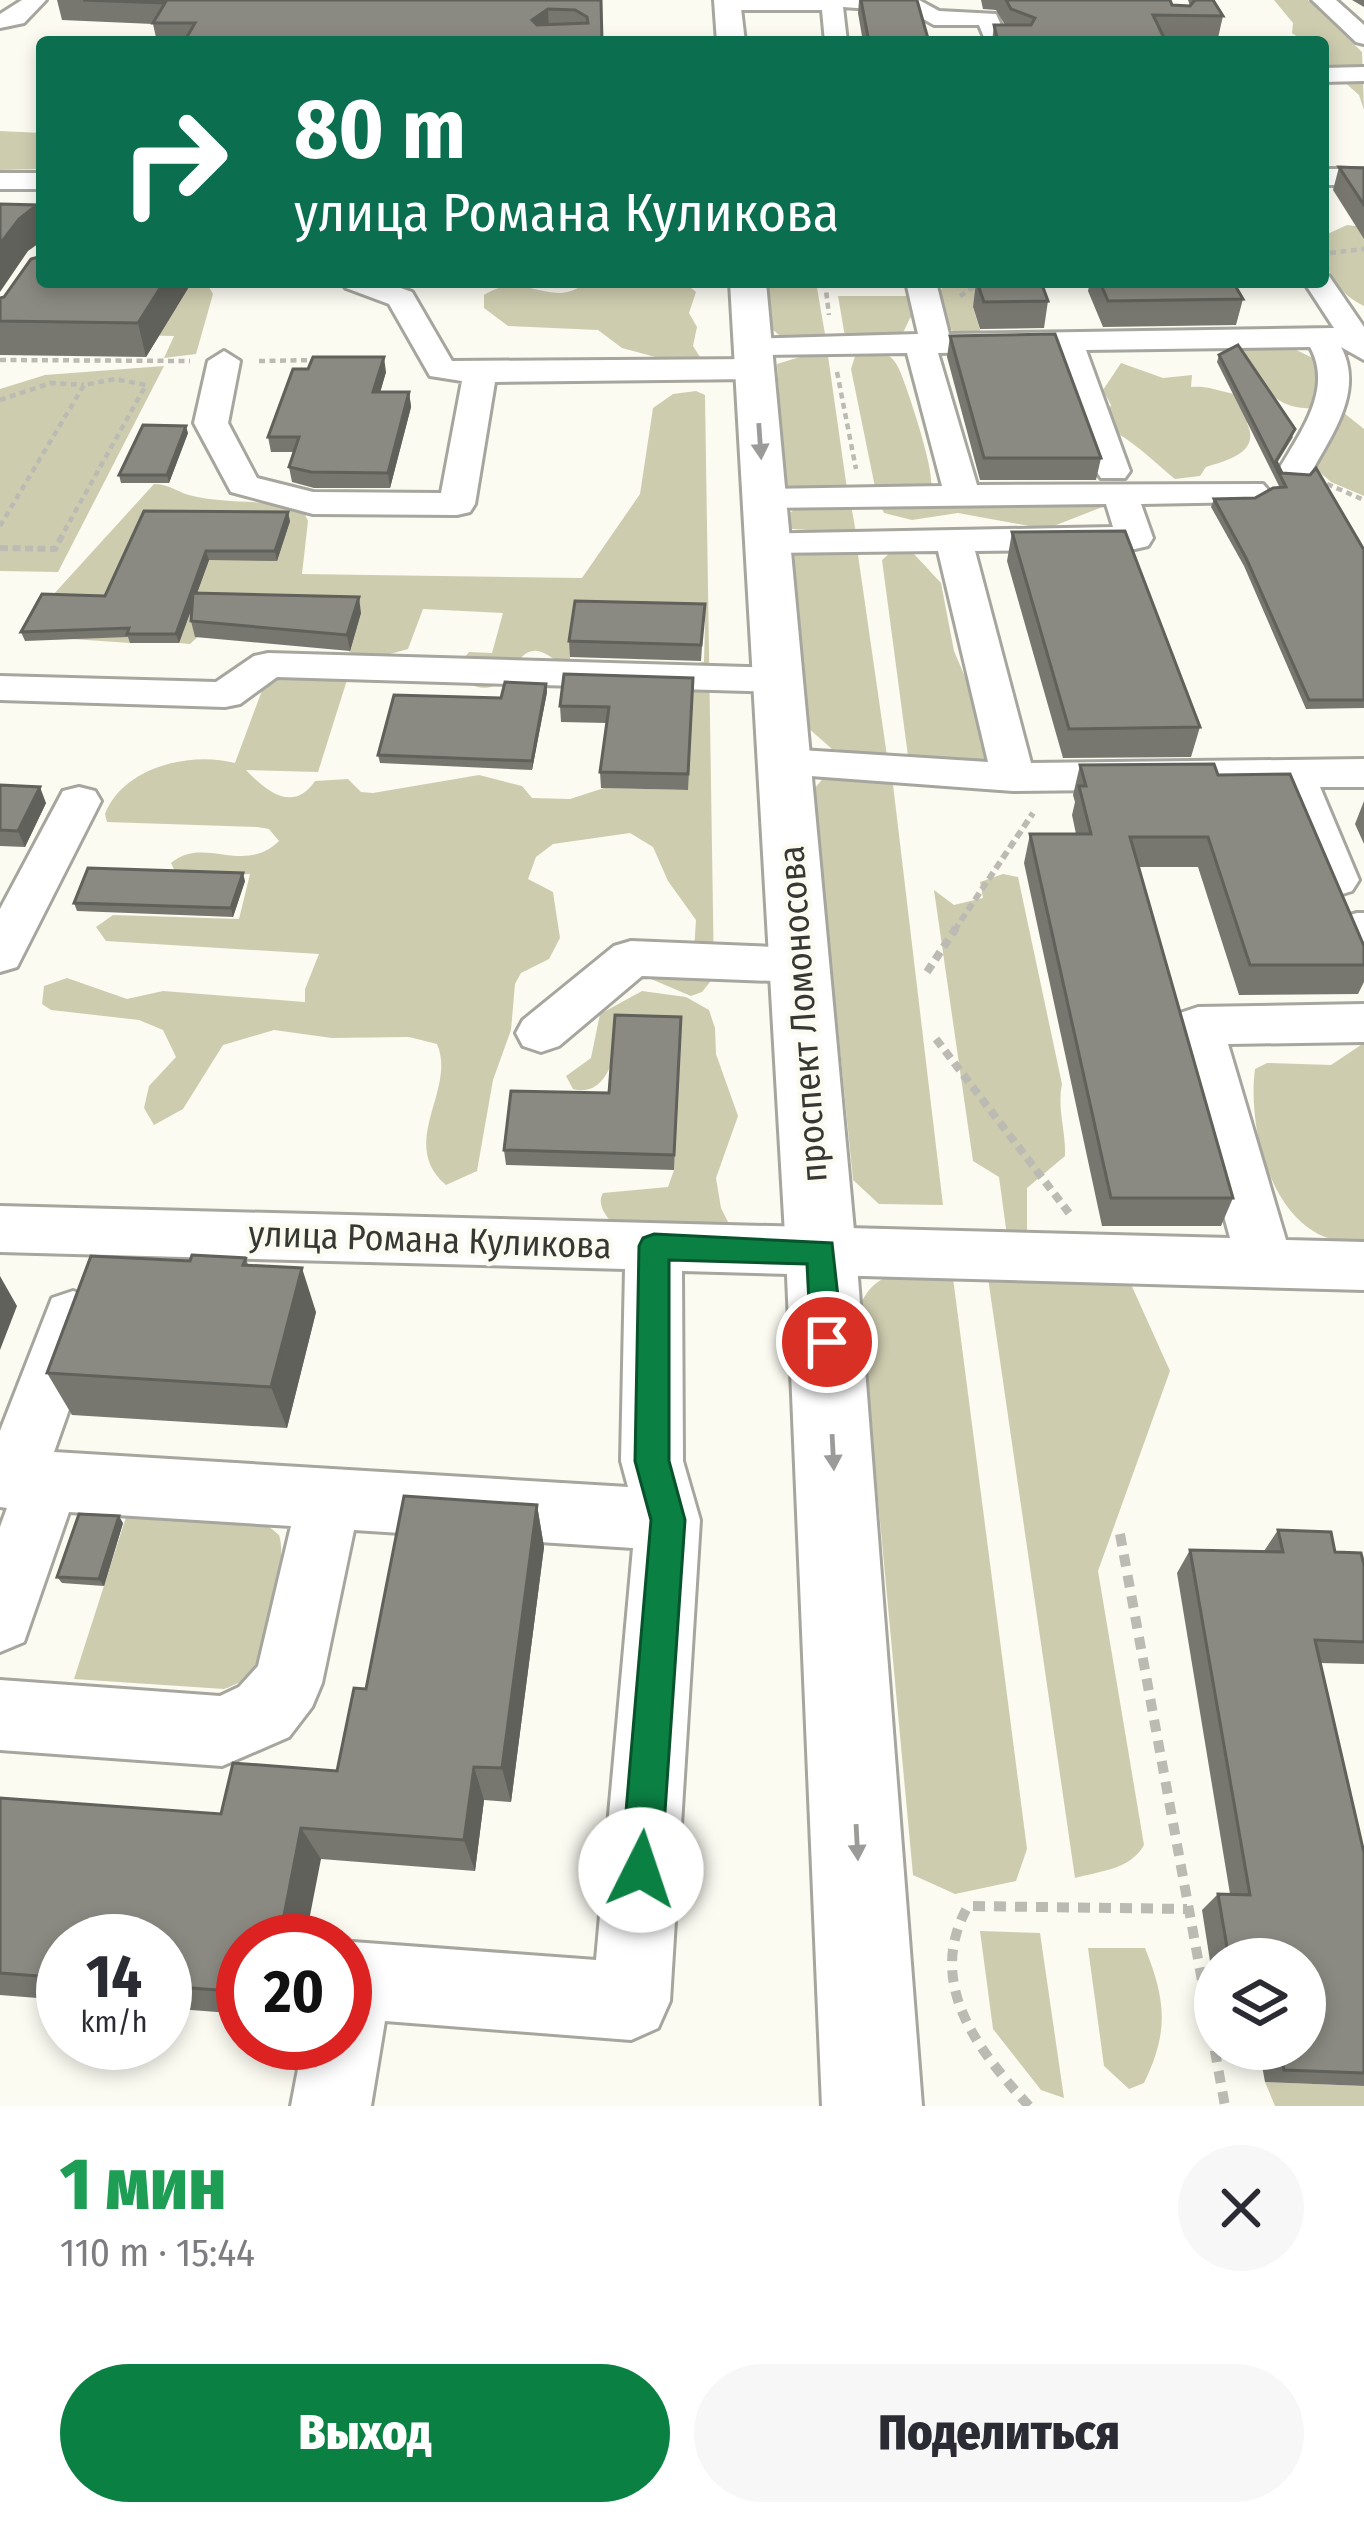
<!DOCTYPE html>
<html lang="ru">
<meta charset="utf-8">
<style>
body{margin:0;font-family:"Fira Sans Condensed",sans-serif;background:#f7f7f7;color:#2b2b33;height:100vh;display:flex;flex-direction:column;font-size:45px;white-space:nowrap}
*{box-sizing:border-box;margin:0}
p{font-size:39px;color:#7c7c81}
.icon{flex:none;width:66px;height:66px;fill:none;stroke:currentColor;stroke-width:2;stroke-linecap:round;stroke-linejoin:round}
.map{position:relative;height:2106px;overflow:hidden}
.panel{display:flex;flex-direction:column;background:#fff;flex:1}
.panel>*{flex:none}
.banner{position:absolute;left:36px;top:36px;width:1293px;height:252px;border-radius:12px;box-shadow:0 6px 18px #0003;background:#0b6e4f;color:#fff;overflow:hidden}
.tools{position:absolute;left:1194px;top:1938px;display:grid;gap:24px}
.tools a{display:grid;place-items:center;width:132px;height:132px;border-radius:50%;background:#fff;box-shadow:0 6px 18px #0003;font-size:60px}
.speed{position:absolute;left:36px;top:1914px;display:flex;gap:24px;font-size:60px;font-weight:700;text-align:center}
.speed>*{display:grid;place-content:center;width:156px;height:156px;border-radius:50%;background:#fff;box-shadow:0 6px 18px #0003;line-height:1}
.speed small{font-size:30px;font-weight:400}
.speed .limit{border:18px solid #d22;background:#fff;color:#111}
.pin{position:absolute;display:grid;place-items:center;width:102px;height:102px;color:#fff;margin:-51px;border:6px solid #fff;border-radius:50%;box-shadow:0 3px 12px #0007}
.me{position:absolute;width:132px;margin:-66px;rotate:4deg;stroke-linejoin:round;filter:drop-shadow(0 0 9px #0008)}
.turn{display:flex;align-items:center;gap:42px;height:252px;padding:0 60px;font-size:54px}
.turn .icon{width:156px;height:156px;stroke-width:2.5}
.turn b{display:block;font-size:84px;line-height:102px}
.round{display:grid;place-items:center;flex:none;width:126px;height:126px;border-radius:63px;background:#f7f7f7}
.headline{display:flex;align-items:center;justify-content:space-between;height:204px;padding:0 60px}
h1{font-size:72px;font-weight:800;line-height:90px;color:#1e9e55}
.primary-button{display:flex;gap:24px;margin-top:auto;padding:24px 60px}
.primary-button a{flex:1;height:138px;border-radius:72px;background:#0b8043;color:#fff;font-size:48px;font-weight:800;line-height:138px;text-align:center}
.primary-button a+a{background:#f7f7f7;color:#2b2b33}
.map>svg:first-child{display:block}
.green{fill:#ceccaf}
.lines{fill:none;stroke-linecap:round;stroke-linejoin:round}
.minor-casing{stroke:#a6a69e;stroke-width:6}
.major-casing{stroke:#a6a69e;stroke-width:6}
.path-far3{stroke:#bbbbb4;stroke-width:4.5;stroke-dasharray:6 4.5;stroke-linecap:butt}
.path-far2{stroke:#bbbbb4;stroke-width:6;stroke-dasharray:8 4.5;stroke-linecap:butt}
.path-far1{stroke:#bbbbb4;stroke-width:8;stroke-dasharray:9 6;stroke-linecap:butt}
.path{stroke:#bbbbb4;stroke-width:10;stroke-dasharray:12 9;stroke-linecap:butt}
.minor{fill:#fff;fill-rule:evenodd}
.major{fill:#fff;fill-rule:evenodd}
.wall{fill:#777770}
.shaded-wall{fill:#61615b}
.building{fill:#8a8a82;stroke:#61615b;stroke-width:3;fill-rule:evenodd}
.oneway{fill:#9b9b9a}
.route{fill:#0b8043;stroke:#07532c;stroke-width:3}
.labels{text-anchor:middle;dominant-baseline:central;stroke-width:9;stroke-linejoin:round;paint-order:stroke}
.street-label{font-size:36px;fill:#373734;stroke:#fbfbf2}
</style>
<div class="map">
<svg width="1364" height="2106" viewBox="0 0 1364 2106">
<rect width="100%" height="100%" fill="#fbfbf2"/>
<path class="green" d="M1274,0H1308L1362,52L1364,110L1359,95L1323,63V42H1305L1292,33L1293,23Z
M0,131L42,133V169L0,170Z
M1347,225L1364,227V306C1334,291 1323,269 1323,236Z
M192,282H206L213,294L196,354L164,358L174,336L117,335L177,307Z
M573,282H684L696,292L689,313L697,327L693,346L702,360L674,362L622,348L598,330L508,326L484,308V295C521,271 548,305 578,288Z
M767,282H816L825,334L817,339L785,340L772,329Z
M946,282H1060L973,308L981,333H956L924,312L910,318L902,335L845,337L838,296H912L941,290Z
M1260,342L1284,344L1325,364L1319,407C1277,415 1260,383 1238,353Z
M878,351C888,354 894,358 899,369C907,387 935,470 931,487L974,490L981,485L1097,484L1115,502L1046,529L958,513L912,520L884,513L877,497L851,369L856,353Z
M813,353L828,356L847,489L790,490L784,479L777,364Z
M1121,363L1163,378L1192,375L1191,387C1215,385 1227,397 1256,395L1247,423C1261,453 1227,460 1206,467L1200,476L1175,479C1159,466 1131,439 1114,432L1107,414L1111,405L1103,390Z
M164,366L58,572L0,571V389L45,375Z
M696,391L705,395L714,977L702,992L691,996L651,979L616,980L694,950L696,920L668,881L653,847L630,833L553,844L536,857L528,879L553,892L560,938L549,959L521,973L515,984L511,1030L493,1080L477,1171L446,1185C397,1143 457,1090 437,1044L409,1037L332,1038L274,1030L223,1045L183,1109L154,1125L144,1108L149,1086L176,1057L163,1030L139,1020L51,1010L42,1004L44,986L67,978L127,999L163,991L305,1002V989L319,954L106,941L96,927L113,915L239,919L250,874L178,878L171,863C204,835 243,876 279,841L269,829L257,827L107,822L105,814C123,767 191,751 235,763L267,677L347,680L318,772L246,770C265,790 293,814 315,781L348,779L361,792L373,793L479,775L522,786L532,798L570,799L604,788L687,790L664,669L704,662L705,621L576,617L568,671C531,637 526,649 502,683C482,693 466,687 457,667L469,652L492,653L503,613L423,609L408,649L368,660L349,652L361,614L202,633L190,644L179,643L194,600L130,643L72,639L52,596L154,484C169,484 175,491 189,495C227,505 265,498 303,510L308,521L302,574L582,578L640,494L653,408L673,394Z
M1344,413L1364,429V496L1331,482L1307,461Z
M851,505L856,533L792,529L785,518C799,499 830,505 851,505Z
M857,548L887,756L832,749L807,727L789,553Z
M892,551L913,553L941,583L954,651L995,747L984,763L908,756L882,560Z
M825,776H892L943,1205L879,1204L853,1180L814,789Z
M1003,874L1018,877L1062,1084C1057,1109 1066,1131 1065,1156L1027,1188V1229L1022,1243H1008L999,1177L973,1161L934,890L954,905L983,898L980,882Z
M642,991L686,997L709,1010L715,1028L716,1054L738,1116L716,1178L721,1208L730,1226L626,1235C614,1226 594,1208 603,1193L668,1187L674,1170L680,1033L613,1059C607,1078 595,1095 573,1089L566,1076L591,1058L600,1014Z
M1364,1043V1241C1278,1254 1246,1134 1255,1069L1267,1063L1331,1065Z
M952,1270L1027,1849L1016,1881L955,1894L913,1875L860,1306C877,1265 913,1272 952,1270Z
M987,1271H1125L1170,1371L1098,1571L1144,1845C1131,1869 1101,1871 1075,1878Z
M128,1511L261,1520L279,1535C288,1560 269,1643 255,1667C248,1679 236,1685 224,1689L74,1679Z
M980,1931L1040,1933L1064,2098L1041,2090L993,2029Z
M1088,1948H1145C1166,2000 1169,2032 1144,2083L1129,2089L1104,2066Z
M1265,2082L1364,2086V2106H1275Z"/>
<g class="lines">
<g class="minor-casing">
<path id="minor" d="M22,0H46L24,23L0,28V14Z
M719,0H919L939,11L996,14L1005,34L1028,42H986L979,25H934L911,12L843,7L847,42H825L822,10H728L720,8Z
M1312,0H1336L1364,25V44L1356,42Z
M1364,67V81L1323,82V68Z
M1323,169H1364V185H1323Z
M0,173H42V189H0Z
M1323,274L1329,276L1364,327V360L1341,347C1364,390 1333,433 1312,471L1307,478H1283L1278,471C1299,434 1334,390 1310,347L1086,350L1130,471L1125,478H1101L1096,471L1054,351L938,353L977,485L1263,484L1269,491L1263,498L1251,502L1141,504L1153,538L1148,546L1135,549L975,551L1031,763L1364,759V787H1320L1359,880L1352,891L1336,896L1320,891L1277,788L1013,791L770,773L764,763L770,753L785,749L988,762L938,551L768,553L755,550L750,542L755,534L1113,527L1106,504L752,508L747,500L752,492L765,489L942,486L907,353L753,355L737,346L742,339L918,334L906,282H936L949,334L1334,328L1304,282H1323Z
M341,282H384L412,292L452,361L755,359L771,369L755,379L495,382L475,504L470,512L457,515L313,514L231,492L194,423L208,361L224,351L240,361L228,423L257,478L313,492L441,493L462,381L430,376L389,304L346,288Z
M268,653L779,668L793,671L799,680L793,689L779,692L277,677L240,704L225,707L0,700V676L216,682L254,656Z
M79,787L95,791L101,801L17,967L0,972V909L63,791Z
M1357,913H1364V965L1347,960L1333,930L1340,918Z
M631,941L800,948L817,953L824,965L817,977L800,982L642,976L559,1046L541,1052L523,1046L516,1033L523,1020L614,946Z
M1364,1004V1042L1228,1044L1286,1240L1364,1242V1290L682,1271L683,1461L700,1520L670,2001L658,2028L631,2040L385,2021L371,2106H291L303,2043H345V1945L353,1942L596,1960L633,1548L354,1530L322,1683L312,1707L289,1737L222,1766L0,1750V1680L220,1696L239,1687L258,1666L291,1526L69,1512L24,1642L0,1652V1527L7,1508L0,1507V1431L52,1298L73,1291L94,1298L102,1316L54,1452L628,1487L621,1461L625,1269L0,1252V1206L1230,1238L1173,1026L1180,1013L1198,1007Z"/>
</g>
<g class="major-casing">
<path id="major" d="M714,0H740L745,42H717Z
M730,282H766L856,1252L922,2106H822L786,1252Z"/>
</g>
<path class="path-far3" d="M1330,253L1364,249
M825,282L829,315
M960,296L982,282
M0,360L190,361
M259,361L316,360
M837,372L856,469
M0,400L51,383L84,385
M1327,484L1364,500
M0,526L84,385L115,379L146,385L61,537"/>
<path class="path-far2" d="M0,548L55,549L63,534
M954,931L1033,813"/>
<path class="path-far1" d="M927,972L956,928
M936,1039L1069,1213"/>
<path class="path" d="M1120,1534L1225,2106
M1029,2106C977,2049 925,1983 968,1906L1187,1909"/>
<use href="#minor" class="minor"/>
<use href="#major" class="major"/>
</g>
<path class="wall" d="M57,0H602V42H157L153,24L62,20Z
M859,0H917L929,42H863L858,13Z
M981,0H1170L1172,5L1190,6L1188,0H1213L1223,16L1218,38L1164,37L1166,42H992L994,25H1005L996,10L983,9Z
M1352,0H1364V7Z
M1339,167L1364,168V239L1333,190Z
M42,282H192L146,357L0,355V298Z
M976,282L1048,301L1044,328L980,329L973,307Z
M1090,282H1233L1243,299L1236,325L1103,327L1088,291Z
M950,336L1101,458L1096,480H980L947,357Z
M1219,355L1293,437L1277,463L1282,473L1364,550V708L1306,709L1244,566L1211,507L1214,499L1255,498L1280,488L1217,362Z
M386,372L380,392H409L411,407L390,488H314L292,482L289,467L294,452H271L268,437Z
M188,433L169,483H121L119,475Z
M144,511L290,521L277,561L209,560L197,593L361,613L350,651L195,637L191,621L192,608L179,643H130L128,637L25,641L21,632L105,596Z
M1012,532L1200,727L1191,757L1063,758L1007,561Z
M705,604L701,661L570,657L569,641Z
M546,684L547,692L532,770L380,763L378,755L501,698Z
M693,694L688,790L601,788L600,772L607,723L561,722L560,706Z
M1080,765L1218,775L1364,946V982L1358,994L1239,995L1198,867H1138L1233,1198L1221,1226H1102L1024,863L1030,834H1076L1072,815L1075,802L1073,795Z
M0,785L46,803L25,847L0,846Z
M1364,801V844L1355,824Z
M245,881L233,917L77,911L74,903Z
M681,1033L674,1170L506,1165L504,1150L609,1093Z
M246,1258L248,1265L316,1312L287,1428L72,1415L47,1373L190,1261Z
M537,1505L544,1547L511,1802L484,1800L475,1871L321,1859L243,1941V2014L165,2008V1941H63V2000L0,1995V1798L221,1814L337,1771L366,1689Z
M123,1523L104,1586L62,1583L57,1577Z
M1278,1530L1364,1565V1664L1320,1663L1364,1853V2086L1265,2082L1259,2049H1305V1959H1215V1993L1202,1910L1218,1894H1230L1177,1573L1190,1550L1264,1551Z"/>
<path class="shaded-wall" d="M548,9L549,31L534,41L532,20Z
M37,205L42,222V241L28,251L0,292V244L19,219Z
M164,282H192L146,357L138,323Z
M384,357L386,372L376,407L373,392Z
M409,392L411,407L390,488L388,473Z
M186,426L188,433L169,483L167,475Z
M288,512L290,521L277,561L275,551Z
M206,551L209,560L179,643L176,634Z
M359,597L361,613L350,651L347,635Z
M546,684L547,692L532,770V761Z
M40,787L46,803L25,847L18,831Z
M243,873L245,881L233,917L231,908Z
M302,1268L316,1312L287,1428L271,1387Z
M0,1276L17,1306L0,1350Z
M537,1505L544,1547L511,1802L502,1768Z
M119,1516L123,1523L104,1586L99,1579Z
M474,1767L484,1800L475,1871L464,1840Z
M301,1828L321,1859L305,1941H279Z"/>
<path class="building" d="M83,0H601L602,42H184L195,23H153L165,3ZM548,9L575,10L587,17L588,23L537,25L532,20Z
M861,0H917L929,42H869Z
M1006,0H1170L1172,5L1190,6L1195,0H1213L1223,16L1153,15L1166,42H998L994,25H1031L1035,18L1011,9Z
M1339,167L1364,168V205Z
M0,204L37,205L19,219L0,244Z
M42,256V282H164L138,323L0,321V298L4,297L31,259Z
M977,282H1041L1048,301L984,302Z
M1100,282H1233L1243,299L1108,301Z
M1055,334L1101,458H984L950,336Z
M1238,345L1295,429L1276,461L1282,473L1310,475L1316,468L1364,550V700H1309L1246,558L1214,499L1255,498L1273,488L1286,487L1219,355Z
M313,357H384L373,392H409L388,473L311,472L289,467L299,437H268L293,369H308Z
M143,425L186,426L167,475H119Z
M144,511L288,512L275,551H206L176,634H127L129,628L21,632L42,594L105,596Z
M1125,531L1200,727L1069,729L1012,532Z
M193,593L359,597L347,635L191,621Z
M575,601L705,604L701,645L569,641Z
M564,674L693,678L688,774L600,772L609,707L560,706Z
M505,682L546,684L532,761L378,755L394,695L501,698Z
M1214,764L1218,775L1290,774L1364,946V965H1250L1208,837H1130L1233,1198H1111L1030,834H1091L1079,786H1086L1080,765Z
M0,785L40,787L18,831L0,830Z
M88,868L243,873L231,908L74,903Z
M615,1015L681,1017L674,1155L504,1150L511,1091L609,1093Z
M192,1255L246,1258L243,1265L302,1268L271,1387L47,1373L91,1256L190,1261Z
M404,1496L537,1505L502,1768L474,1767L464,1840L301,1828L279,1941H243V1992L165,1986V1941H63V1978L0,1973V1798L221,1814L233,1763L337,1771L354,1688L366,1689Z
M79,1514L119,1516L99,1579L57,1577Z
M1278,1530L1331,1532L1335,1552L1361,1553L1364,1565V1642L1315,1640L1364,1853V2073L1284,2070L1280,2049H1305V1959H1229L1218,1894L1250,1895L1190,1550L1283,1552Z"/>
<defs><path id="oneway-solid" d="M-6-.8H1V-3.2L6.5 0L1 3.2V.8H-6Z" transform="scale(3)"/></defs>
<g class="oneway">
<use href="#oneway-solid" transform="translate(760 441) rotate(86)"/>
<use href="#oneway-solid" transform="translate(833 1452) rotate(87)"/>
<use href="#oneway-solid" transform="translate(857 1842) rotate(87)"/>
</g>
<path class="route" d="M654,1234L832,1243L843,1342L838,1352L827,1356L816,1352L811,1342L807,1264L669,1260V1461L685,1520L661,1870L655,1884L641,1890L627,1884L621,1870L651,1520L635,1461L639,1246L643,1238Z"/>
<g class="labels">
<g class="street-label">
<text transform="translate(803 1014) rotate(-94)">проспект Ломоносова</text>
<text transform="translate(430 1240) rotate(2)">улица Романа Куликова</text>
</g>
</g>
</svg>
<div class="tools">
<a><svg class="icon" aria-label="layers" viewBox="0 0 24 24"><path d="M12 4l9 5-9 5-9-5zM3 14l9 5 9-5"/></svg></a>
</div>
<div class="speed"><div>14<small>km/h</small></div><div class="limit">20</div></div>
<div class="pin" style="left:827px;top:1342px;background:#d93025"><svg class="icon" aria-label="arrive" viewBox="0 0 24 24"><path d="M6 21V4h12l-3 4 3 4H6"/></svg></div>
<svg class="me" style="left:641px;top:1870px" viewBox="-20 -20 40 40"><circle r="19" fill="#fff"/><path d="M0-13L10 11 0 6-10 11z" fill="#0b8043"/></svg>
<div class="banner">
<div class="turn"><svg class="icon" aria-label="right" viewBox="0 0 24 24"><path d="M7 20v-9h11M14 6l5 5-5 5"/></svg><div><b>80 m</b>улица Романа Куликова</div></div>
</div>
</div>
<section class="panel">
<div class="headline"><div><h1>1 мин</h1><p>110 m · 15:44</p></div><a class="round"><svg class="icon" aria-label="close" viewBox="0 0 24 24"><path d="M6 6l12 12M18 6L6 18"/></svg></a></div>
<div class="primary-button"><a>Выход</a><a>Поделиться</a></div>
</section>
